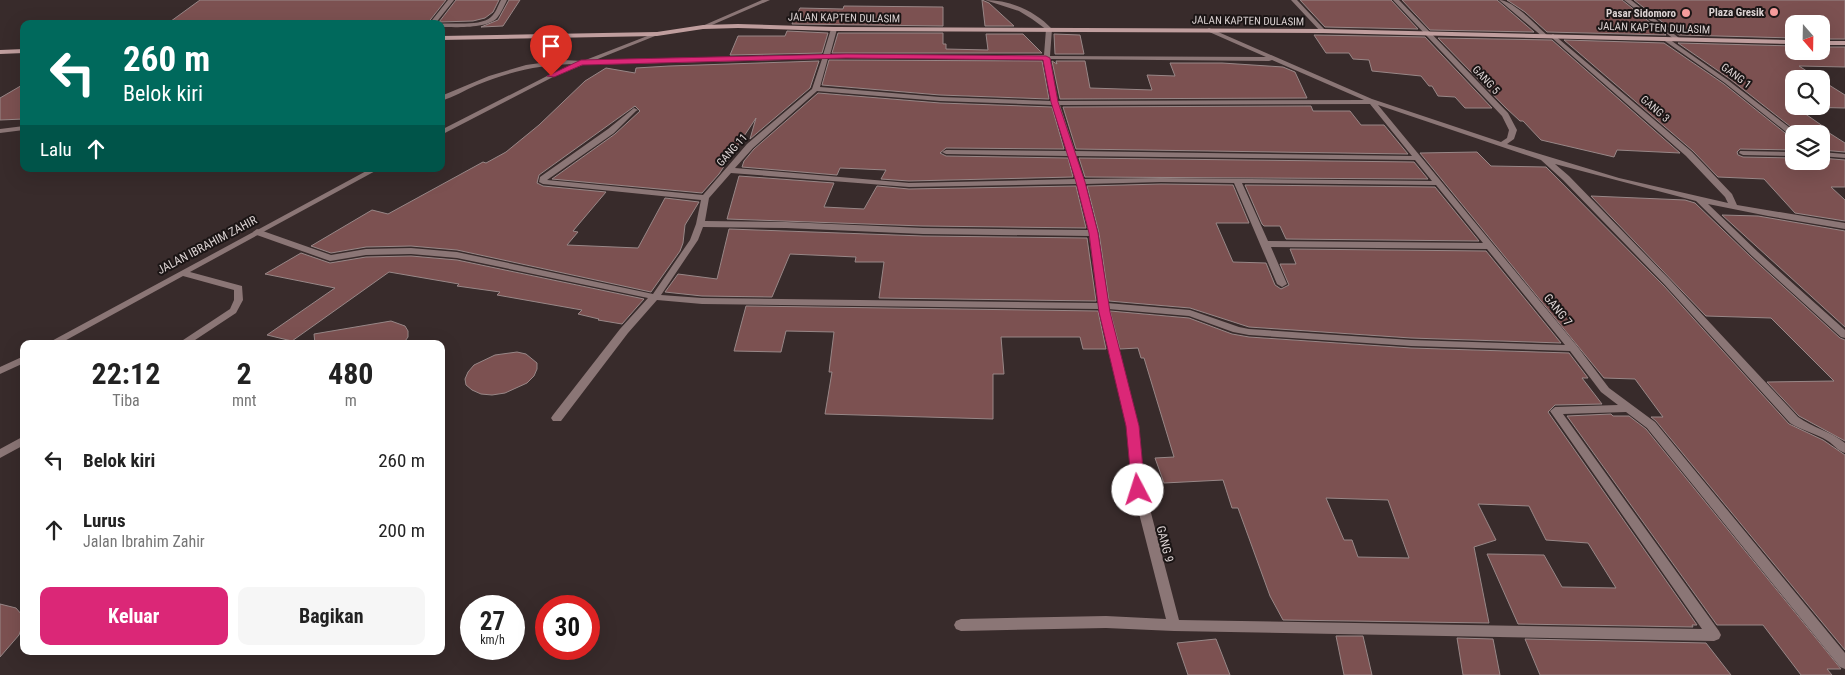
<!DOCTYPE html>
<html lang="id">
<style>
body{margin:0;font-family:"Roboto Condensed",sans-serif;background:#f6f6f6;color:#222;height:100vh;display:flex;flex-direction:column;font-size:19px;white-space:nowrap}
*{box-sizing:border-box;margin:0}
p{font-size:16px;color:#767676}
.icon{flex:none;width:28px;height:28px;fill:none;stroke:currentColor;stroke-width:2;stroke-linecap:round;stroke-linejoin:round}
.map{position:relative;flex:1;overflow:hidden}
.details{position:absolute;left:20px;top:340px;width:425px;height:315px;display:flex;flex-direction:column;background:#fff;border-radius:10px;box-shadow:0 5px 20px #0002}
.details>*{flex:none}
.top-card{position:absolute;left:20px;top:20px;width:425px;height:152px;border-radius:10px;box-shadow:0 5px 20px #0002;background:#00695c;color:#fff;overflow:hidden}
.needle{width:32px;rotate:160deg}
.buttons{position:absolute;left:1785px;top:15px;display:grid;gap:10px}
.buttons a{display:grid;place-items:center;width:45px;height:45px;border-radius:10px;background:#fff;box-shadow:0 5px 20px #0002;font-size:25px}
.speed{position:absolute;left:460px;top:595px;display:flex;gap:10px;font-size:25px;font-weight:700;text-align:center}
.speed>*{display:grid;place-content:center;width:65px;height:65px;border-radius:50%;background:#fff;box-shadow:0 5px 20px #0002;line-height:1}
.speed small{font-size:12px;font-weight:400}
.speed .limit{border:8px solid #d22;background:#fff;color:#111}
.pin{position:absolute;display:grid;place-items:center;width:42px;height:42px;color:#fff;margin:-51px -21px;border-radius:50% 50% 50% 0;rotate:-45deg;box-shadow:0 0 5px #0007}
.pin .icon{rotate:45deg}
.me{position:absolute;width:55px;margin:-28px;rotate:355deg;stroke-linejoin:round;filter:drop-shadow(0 0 4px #0008)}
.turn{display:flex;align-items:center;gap:18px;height:105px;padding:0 20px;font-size:22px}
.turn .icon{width:65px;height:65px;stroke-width:2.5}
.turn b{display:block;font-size:35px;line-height:42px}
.then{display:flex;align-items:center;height:48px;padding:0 20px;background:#0003;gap:10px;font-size:19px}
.eta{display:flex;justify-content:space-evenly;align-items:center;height:85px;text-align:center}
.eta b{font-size:30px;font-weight:700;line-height:35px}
.action{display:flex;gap:10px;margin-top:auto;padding:10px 20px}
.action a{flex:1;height:58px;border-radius:10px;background:#db2777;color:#fff;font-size:20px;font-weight:700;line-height:58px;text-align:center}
.action a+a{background:#f6f6f6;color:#222}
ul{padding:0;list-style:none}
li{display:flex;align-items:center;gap:15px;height:70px;padding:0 20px}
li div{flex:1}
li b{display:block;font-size:19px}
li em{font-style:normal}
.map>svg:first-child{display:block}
.building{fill:#7c5151;stroke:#988787;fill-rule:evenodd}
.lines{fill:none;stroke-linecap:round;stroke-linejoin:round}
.lane{fill:#8b7676;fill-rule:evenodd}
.street{fill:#8b7676;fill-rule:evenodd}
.secondary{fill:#c09e9e;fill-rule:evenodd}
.route{fill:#db2777;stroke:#8e194d}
.poi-dot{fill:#f59b9b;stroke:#1b1515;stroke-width:2}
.labels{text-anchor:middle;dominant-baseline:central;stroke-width:4;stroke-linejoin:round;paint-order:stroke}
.far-poi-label{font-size:11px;font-weight:bold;fill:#dcd3d3;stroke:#1b1515;text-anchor:end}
.far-street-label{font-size:11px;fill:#dcd3d3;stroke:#1b1515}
.street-label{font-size:12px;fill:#dcd3d3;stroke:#1b1515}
</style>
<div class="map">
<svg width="1845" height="675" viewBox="0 0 1845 675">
<rect width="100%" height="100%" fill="#382b2b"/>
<path class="building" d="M200,0H446L427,24H167Z
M456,0H499L493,12L485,18L473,21L439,22Z
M509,0H520L503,26L481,27L498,20Z
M982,0L989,3L1014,26H985Z
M1300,0H1391L1418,29L1325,27Z
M1402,0H1497L1534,32L1430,30Z
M1507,0H1622L1666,35L1547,32L1525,12Z
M1634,0H1845V39H1821V24H1794V38L1679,35Z
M844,6L943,7V26L792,24L800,8L843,9Z
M787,31L828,33L822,53L730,55L738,36H785Z
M838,33H943V44H946V49L988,50L986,34H1023L1042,53H832Z
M1054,34L1080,35L1084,54H1055Z
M1314,35L1425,37L1492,108H1465L1455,97L1438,96L1432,86H1429L1421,76L1372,71L1369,60L1353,59L1349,53H1326Z
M1438,38L1552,40L1680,153L1617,150L1614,157L1541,140L1523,121H1520L1506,108Z
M1564,40L1664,43L1724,84L1790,137H1794V150L1740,149L1737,152L1738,155L1743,157L1794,158V161H1821V158L1845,160V187H1831L1845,200V221L1795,213L1764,179L1718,177L1693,151Z
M1678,43L1794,46V51H1821V47H1845V67L1799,66L1819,79H1794V106H1821V80L1845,95V108L1801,107L1810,113H1804L1827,129H1823L1845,143V152L1821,150V134H1800L1730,79Z
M829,60L1042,61L1049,99L940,95L822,85Z
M819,61L810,88L750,139L756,118L719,174L702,193L552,179L615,134L640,111L635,106L539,175L537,183L543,186L606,192L573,231L578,232L567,245L638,248L665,198L699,202L685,225L683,243L680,251L651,292L457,250L411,246L366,247L331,253L311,246L372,210L388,214L483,162L486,163L506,152L539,125L585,81L606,68L635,73L636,68L669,66Z
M1052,61L1057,64L1056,61H1085L1090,88L1152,90L1147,75L1175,76L1170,63H1222L1283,67L1295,72L1307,98L1060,99Z
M24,84V119L0,120V98Z
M818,93L940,103L1052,107L1064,149L946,148L940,153L946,156L1068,158L1073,177L909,181L881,179L886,170L840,168L837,175L742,167L744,161L754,149Z
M1311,106L1313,111H1350L1361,125H1384L1408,154L1076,149L1063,107Z
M1477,152L1491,166L1546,167L1664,286L1789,424L1823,440L1845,455V650L1656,421L1651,417H1663L1635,379L1604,378L1420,153Z
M1079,158L1414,162L1428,179L1085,177Z
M739,176L834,183L824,207L864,209L877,186L909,189L1076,186L1086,228L923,226L727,219Z
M1161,184L1233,185L1249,223H1216L1233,262L1266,263L1275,285L1281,289L1289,285L1280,264H1296L1290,249L1486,251L1561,343L1411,338L1249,327L1190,308L1109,301L1099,233L1087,186Z
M1245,185L1435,187L1479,241L1286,239L1280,226H1264L1262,224Z
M1591,196L1685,200L1695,203L1751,257L1840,338L1845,340V441L1799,416L1767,382L1834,381L1771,318L1706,316Z
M1722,215L1758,216L1845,231V327Z
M729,229L923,236L1087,238L1096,301L879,298L884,262H855L856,257L790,254L772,297L702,296L665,292L678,274L717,279Z
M301,253L330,263L366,257L411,256L457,260L644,299L622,324L598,320L599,319L578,314L582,310L497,295L500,292L457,286L459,284L389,272L292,341L267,335L335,288L265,274Z
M746,306L1098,311L1106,349H1083L1080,337H1001L1004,374H993V419L825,414L832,372H829L834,332L786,331L781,352L734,351Z
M1110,311L1189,318L1232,334L1249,337L1411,348L1569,353L1588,378H1582L1602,404L1555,405L1548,412L1697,625H1692L1693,627L1518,624L1487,554L1544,555L1562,587L1616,588L1588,543L1546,540L1529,506L1478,504L1496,540L1474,547L1489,623L1283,620L1270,596L1238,508H1232L1223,480L1164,483L1155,458L1174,457L1144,358H1141L1138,348L1120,349ZM1326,498L1388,500L1409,558L1358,557L1352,540H1344Z
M391,321L405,326L408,331V337L403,344H315L314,334Z
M517,352L526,354L537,363V369L534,376L527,383L505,393L492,395L481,394L472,390L466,385L465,379L468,372L474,365L495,355Z
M1611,414L1613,416H1629L1646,429L1841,669H1827L1832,675H1801L1763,625H1717L1567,416Z
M0,604L16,608L22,615L23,624L19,635L0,657Z
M1336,636H1363L1372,675H1344Z
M1457,638L1493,639L1500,675H1463Z
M1216,639L1230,675H1188L1177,643Z
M1525,639L1706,643L1731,675H1540Z"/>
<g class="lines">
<path class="lane" d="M448,0H454L435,24H429Z
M501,0H507C504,6 501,13 497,18C487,29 455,27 441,27V24H439C453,22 480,27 491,17C496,13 498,5 501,0Z
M985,0C1010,0 1035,11 1052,29L1047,30L1032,19L1019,11Z
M655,33L660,34L553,77L441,135V130L549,75L576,64C541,64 509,72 477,85C465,90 454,97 441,101V96L489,76L526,65L562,60L583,61Z
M24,126V130L0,133V129Z
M370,169H379L190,272L242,286L243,300L236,313L189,344H177L230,309L234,300V290L183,276L59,344H46Z
M24,356V363L0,374V367Z
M24,436V445L0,458V449Z"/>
<path class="street" d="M762,0H770L705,28L700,27Z
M1291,0H1297L1325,30V32H1321Z
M1393,0H1399L1508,113L1517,130L1514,139L1507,144L1619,178L1728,203L1725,197L1686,156L1551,37L1550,36L1553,34L1692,152L1732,194L1737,205L1845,223V229L1768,216L1708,204L1758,252L1845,330V338L1841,337L1752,256L1696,201L1555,164L1569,176L1671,281L1798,417C1813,428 1831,431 1845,443V453C1838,451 1834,445 1828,441C1816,433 1802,431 1790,423L1665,285L1563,180L1541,160L1378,105L1577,346L1609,388L1655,422L1845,653V669L1840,667L1647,428L1626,412L1563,414L1719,631L1721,635L1719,639L1714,641L1174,631L1106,628L961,631L956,629L954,625L956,621L961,619L1106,616L1166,619L1133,490L1127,427L1099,309L702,304L657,300L628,333L561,421H553L551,418L553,415L620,329L648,298L457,258L411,254L366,255L330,261L254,234L253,232L257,229L260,230L331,255L366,249L411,248L457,252L653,294L690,240L696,224L701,200L543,184L539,182L540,177L608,129L634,108L638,110L636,111L614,133L547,180L703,195L747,144L812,89L822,59L581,65L578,63L581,61L823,55L831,29L834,27L837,29L830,55H1044L1046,29L1049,27L1052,29L1050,56L1266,57L1207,31L1206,30L1209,28L1372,99L1501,142L1507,138L1509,130L1502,116ZM828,58L1044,59L1051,101L940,97L820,87ZM1050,59L1269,61L1272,60L1364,100L1058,101ZM817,91L940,101L1053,105L1067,151L946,150L942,152L946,154L1069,156L1076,179L909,183L735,168L753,148ZM1370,104L1412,156L1075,151L1060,105ZM1076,156L1415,160L1432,181L1161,178L1084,179ZM731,173L909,187L1077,184L1088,230L923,228L786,222L705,221L709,198ZM1161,182L1234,183L1277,284L1282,287L1287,284L1271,247L1487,249L1565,345L1411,340L1249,329L1239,327L1190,310L1107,303L1097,233L1085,184ZM1242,183L1436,185L1483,243L1268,241ZM703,227L786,228L923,234L1089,236L1098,303L702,298L661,295L698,240ZM1108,309L1189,316L1233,332L1249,335L1411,346L1570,351L1601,392L1618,405L1555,407L1550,411L1702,629L1179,620L1145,490L1139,427Z
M1499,0C1513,0 1536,25 1547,35V37H1543Z
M1624,0H1631L1679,38V40H1675Z
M1662,37H1666L1729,81L1798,134L1791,136L1725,83L1662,39Z
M1740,151L1794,152V156L1743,155L1739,153Z
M1821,152L1845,154V158L1821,156Z"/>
<path class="secondary" d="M738,24L834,27L1323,29L1794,40V44L1323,33L834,31L738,28L703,29L657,36L441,40V36L657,32L703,25Z
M1821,41H1845V45H1821Z
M24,49V53L0,54V50Z"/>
</g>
<path class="route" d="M846,54L1046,56L1050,58L1058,102L1085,182L1098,233L1110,312L1139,426L1145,490L1143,493H1134L1132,490L1126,426L1099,312L1089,233L1076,182L1051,102L1043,60L846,58L582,65L554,77L547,76L581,60Z"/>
<g class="poi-dot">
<circle cx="1774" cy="12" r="5"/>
<circle cx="1686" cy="13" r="5"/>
</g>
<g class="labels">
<g class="far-poi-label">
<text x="1764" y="12">Plaza Gresik</text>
<text x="1676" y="13">Pasar Sidomoro</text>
</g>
<g class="far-street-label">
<text transform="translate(844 18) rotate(1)">JALAN KAPTEN DULASIM</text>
<text transform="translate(1248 21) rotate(1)">JALAN KAPTEN DULASIM</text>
<text transform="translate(1654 28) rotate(2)">JALAN KAPTEN DULASIM</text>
<text transform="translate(1736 76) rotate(36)">GANG 1</text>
<text transform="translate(1486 80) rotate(47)">GANG 5</text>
<text transform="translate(1655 109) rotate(41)">GANG 3</text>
<text transform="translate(732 150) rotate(-48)">GANG 11</text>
</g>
<g class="street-label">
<text transform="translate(207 245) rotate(-28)">JALAN IBRAHIM ZAHIR</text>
<text transform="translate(1558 310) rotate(51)">GANG 7</text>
<text transform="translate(1165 544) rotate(76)">GANG 9</text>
</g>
</g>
</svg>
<div class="buttons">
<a><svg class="needle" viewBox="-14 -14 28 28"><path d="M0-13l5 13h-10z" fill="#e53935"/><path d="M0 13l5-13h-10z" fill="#767676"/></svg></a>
<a><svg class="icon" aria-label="search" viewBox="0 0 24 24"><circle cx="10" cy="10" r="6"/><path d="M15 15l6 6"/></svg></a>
<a><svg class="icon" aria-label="layers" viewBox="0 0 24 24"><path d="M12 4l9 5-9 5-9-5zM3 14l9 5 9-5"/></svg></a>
</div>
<div class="speed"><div>27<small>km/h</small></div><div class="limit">30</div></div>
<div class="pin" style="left:551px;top:76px;background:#d93025"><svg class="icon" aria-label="arrive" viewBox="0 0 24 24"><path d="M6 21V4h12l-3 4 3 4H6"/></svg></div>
<svg class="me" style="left:1138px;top:490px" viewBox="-20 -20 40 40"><circle r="19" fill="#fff"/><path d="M0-13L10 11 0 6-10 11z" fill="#db2777"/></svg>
<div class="top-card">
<div class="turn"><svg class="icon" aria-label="left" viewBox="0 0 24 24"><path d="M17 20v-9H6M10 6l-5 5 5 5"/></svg><div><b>260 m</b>Belok kiri</div></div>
<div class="then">Lalu<svg class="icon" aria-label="ahead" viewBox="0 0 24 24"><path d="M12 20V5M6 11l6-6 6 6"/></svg></div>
</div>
<section class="details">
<div class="eta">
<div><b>22:12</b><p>Tiba</p></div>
<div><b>2</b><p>mnt</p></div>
<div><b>480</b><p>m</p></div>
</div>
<ul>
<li><svg class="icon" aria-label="left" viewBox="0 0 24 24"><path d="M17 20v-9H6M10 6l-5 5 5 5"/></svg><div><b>Belok kiri</b></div><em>260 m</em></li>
<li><svg class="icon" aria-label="ahead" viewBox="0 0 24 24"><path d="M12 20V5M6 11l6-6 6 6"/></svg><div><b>Lurus</b><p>Jalan Ibrahim Zahir</p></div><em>200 m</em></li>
</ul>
<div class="action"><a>Keluar</a><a>Bagikan</a></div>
</section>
</div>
